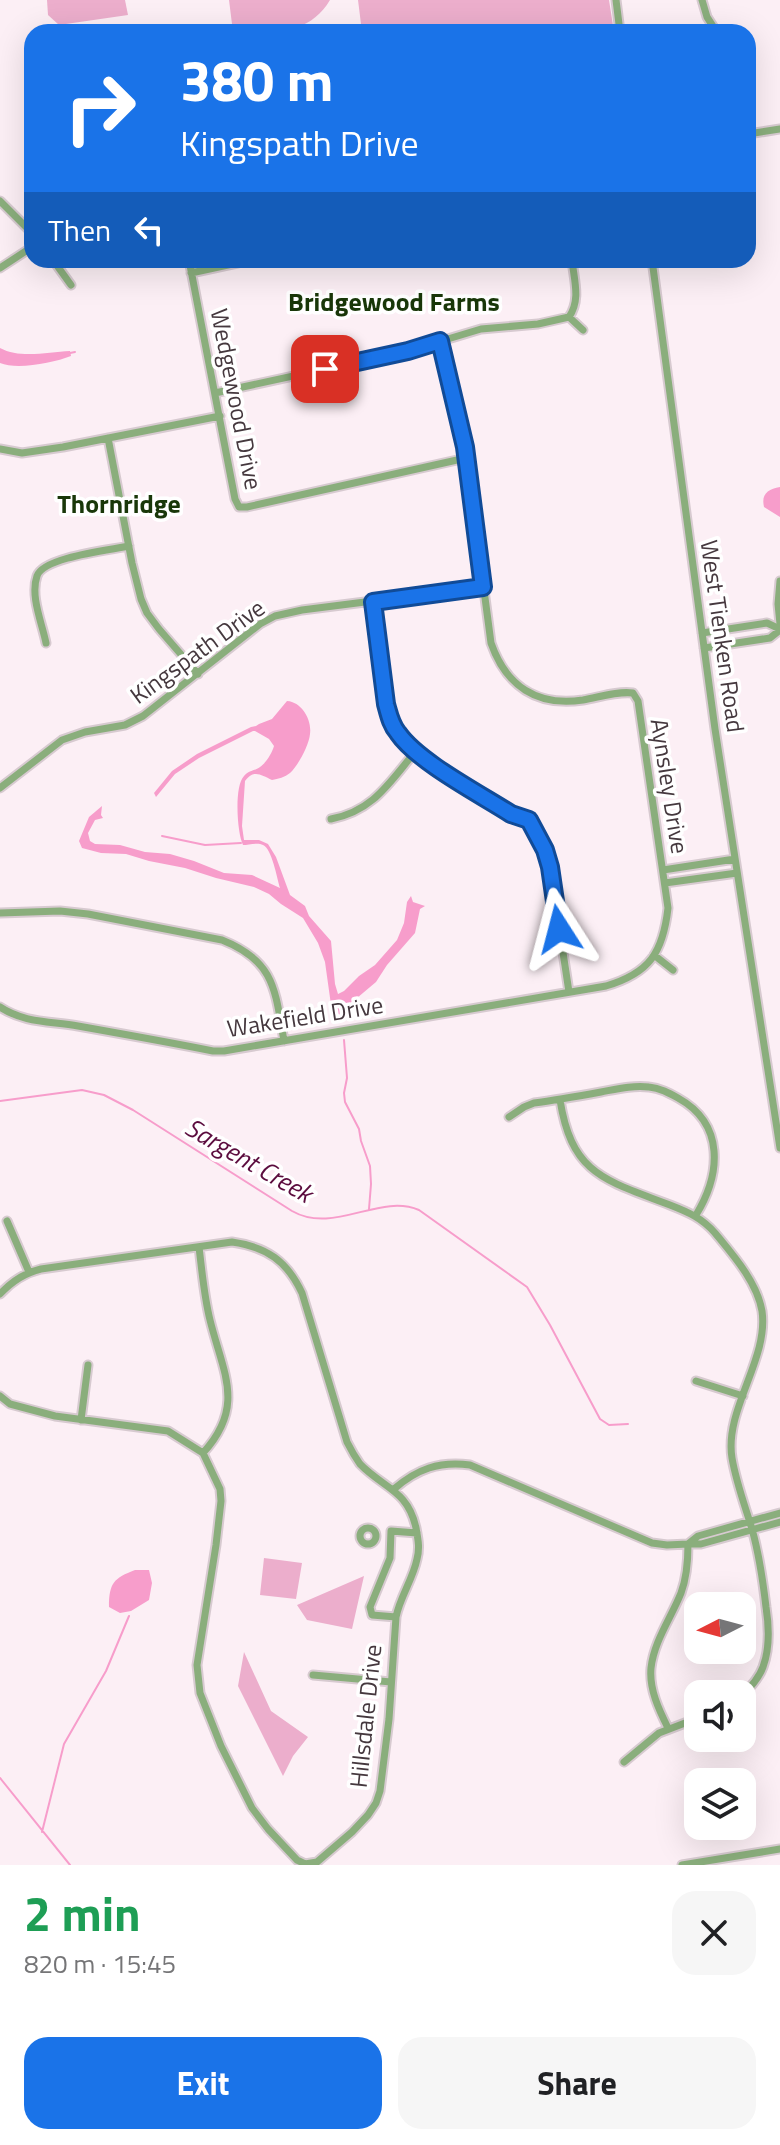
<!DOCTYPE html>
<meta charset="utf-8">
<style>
body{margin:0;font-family:"Titillium Web",sans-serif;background:#f6f6f6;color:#202124;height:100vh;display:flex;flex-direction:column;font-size:30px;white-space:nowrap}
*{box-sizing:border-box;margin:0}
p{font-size:26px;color:#757577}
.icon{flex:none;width:44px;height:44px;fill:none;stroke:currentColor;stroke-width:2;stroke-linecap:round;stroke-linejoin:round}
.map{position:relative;height:1865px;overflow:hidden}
.panel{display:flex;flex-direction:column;background:#fff;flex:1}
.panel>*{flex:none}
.hud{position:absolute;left:24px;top:24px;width:732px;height:244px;border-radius:24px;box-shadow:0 8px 32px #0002;background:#1a73e8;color:#fff;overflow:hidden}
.needle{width:52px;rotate:264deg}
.tools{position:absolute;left:684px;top:1592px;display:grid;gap:16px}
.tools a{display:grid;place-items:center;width:72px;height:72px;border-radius:16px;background:#fff;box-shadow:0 8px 32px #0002;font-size:40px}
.pin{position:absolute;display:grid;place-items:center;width:68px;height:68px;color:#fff;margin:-34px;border-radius:16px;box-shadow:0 4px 12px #0006}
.me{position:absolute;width:88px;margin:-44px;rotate:351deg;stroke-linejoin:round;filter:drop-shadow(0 0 6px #0008)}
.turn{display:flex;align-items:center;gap:28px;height:168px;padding:0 24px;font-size:36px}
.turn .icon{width:104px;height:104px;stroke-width:2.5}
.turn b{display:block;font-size:56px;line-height:68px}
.then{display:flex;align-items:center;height:76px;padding:0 24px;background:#0003;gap:16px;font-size:30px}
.round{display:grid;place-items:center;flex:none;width:84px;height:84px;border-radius:24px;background:#f6f6f6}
.headline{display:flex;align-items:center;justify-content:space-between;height:136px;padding:0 24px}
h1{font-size:48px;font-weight:700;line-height:60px;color:#1e9e55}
.action{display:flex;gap:16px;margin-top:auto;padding:16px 24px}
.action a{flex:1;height:92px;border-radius:24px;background:#1a73e8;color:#fff;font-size:32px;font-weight:700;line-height:92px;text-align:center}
.action a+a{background:#f6f6f6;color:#202124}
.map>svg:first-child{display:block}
.green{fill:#ecaecc}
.water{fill:#f79dcb}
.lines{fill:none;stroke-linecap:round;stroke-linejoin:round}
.stream{stroke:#f79dcb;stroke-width:2}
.minor-casing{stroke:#d7cad0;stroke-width:11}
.minor{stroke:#8aae7c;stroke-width:7}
.route-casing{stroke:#114b97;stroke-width:20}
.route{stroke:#1a73e8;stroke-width:14}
.labels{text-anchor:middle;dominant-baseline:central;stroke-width:7;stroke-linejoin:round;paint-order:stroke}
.street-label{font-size:24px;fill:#45383e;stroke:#fff}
.neighbourhood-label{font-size:26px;font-weight:bold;fill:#193709;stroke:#fff}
.water-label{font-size:26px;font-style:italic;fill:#5b0c3e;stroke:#fff}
</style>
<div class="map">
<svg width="780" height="1865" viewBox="0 0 780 1865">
<rect width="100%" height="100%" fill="#fceff5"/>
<path class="green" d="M47,0H125L128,15L59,25L48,15Z
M229,0H330C308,37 270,32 233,32Z
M358,0H609L614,32H362Z
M264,1558L302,1563L296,1599L260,1595Z
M364,1576L352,1629L307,1620L297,1605Z
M244,1652L271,1711L308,1737L293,1756L283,1776L238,1686Z"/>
<path class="water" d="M0,348C20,359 48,352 70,351L71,356C53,363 17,370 0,363Z
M780,487V517L764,507C761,494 768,489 780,487Z
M287,701C302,702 312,720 310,734C309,745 298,766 290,773C285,777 278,779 272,780C261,775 254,769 245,781L242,826L244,840H259L268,844L276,857L290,895L305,906L309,916L331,941L335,984L338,994L344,991L359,976L375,965L397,940L404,923L407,902L411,896L413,902L425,906L420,909L415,933L387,965L376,982L357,998L353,1003L343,1006L342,1017H340L332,1012L325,962L318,943L303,918L281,904L269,894L254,887L216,878L185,868L149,861L126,854L101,853L82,848L79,841L89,817L102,806L101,815L103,818L95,820L88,833L90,841L95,844L120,845L145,852L170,854L194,861L224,873L252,875L280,888C277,878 272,849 263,845C258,842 248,845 243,845C237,833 234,786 244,776C249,770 255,771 260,767C266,763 272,753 274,746L269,739L255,731H253L199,758L175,774L156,797L154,793L172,771L197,754L251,727L256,726L259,724L272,719Z
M135,1570H149L152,1583L149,1600L131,1611L120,1613L109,1607C109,1583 114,1578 135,1570Z"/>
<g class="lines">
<path class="stream" d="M70,353L75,352
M162,836L205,845L241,843
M344,1040L347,1078L344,1093L345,1102L359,1129L361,1141L370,1166L371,1184L369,1209
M0,1101L82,1090L104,1095L133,1110L292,1211C334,1235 379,1193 419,1210L527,1287L550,1325L600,1419L609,1425L628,1424
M0,1778L70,1865
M42,1832L64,1744L106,1671L129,1616"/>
<g class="minor-casing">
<path id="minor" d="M616,0L620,32
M702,0L707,17L716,31
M748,134L780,129
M0,201L32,233
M53,260L71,285
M189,260L235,499L239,507H247L466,458
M652,260L715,729L780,1148
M0,268L32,247
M191,273L251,260
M569,317L583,330
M215,393L408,351L481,329L538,324L569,317C581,300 574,280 572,260
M108,438L132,563L141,599L147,613L159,629L198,674
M0,449L22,453L63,447L220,416
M780,581L778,604L780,624
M373,602L386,704C389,715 391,725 398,733C418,762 480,794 511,814L529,820L545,850L550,867L569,992
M702,633L767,623L780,629
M46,643C42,623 30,596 37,576C43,557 111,550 129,546
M704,648L770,638L780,630
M0,788L62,740L85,732L125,725L143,716L260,624L275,616L302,610L483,587
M331,819C373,811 389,783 415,752
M663,870L735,859
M665,883L737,873
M0,913L60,911L88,914L222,940C275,961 275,990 284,1041
M654,955L673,970
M0,1007C24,1023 50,1021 78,1026C123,1034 168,1042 213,1051H224L606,986C650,973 663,952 668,908L638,701L633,693C617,691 600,697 583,700C537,707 506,686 491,643L465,447L440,341
M560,1100C572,1175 605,1180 670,1205C688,1212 702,1218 715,1233C733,1255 757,1282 762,1311C769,1359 724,1410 732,1458C736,1482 745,1506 752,1529C759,1554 763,1581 766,1607C769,1626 770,1648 763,1667C759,1678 750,1688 742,1696
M509,1117L524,1107L534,1103C557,1100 579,1096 601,1092C617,1089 633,1085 649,1087C660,1088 669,1093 678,1098C725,1124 721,1174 696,1215
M7,1221L29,1272
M199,1247C202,1271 204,1296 210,1320C223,1373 246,1406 203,1453
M0,1294C12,1281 24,1273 41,1269L232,1242C267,1247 287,1261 302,1293L347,1442C351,1450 355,1457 360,1464C383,1488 408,1490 416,1528C418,1539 420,1548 417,1559C413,1579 400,1597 396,1617L389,1719L380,1791L376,1803L368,1815L352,1832L317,1862L305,1864L297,1860L268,1829L252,1808L221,1746L200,1693L197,1665L216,1545L221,1501L220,1489L203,1453L168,1431L55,1416L10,1404L0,1396
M696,1381L743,1396
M81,1420L88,1365
M394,1489C417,1469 439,1461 470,1465L652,1543L667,1545L688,1544C688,1561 687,1577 681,1593C671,1618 654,1641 651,1668C649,1689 659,1710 668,1728
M780,1513L698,1536L688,1544H701L780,1522
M360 1536a8 8 0 1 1 16 0a8 8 0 1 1-16 0Z
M396,1617L372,1615L370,1607L390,1558L391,1531L417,1533
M313,1675L391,1682
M624,1762L659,1733L698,1718
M682,1865L780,1849"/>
</g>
<use href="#minor" class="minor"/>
</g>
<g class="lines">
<g class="route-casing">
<path id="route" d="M325,369L408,351L440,341L465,447L483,587L373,602L386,704C389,715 391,725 398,733C418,762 480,794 511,814L529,820L545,850L550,867L559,929"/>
</g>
<use href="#route" class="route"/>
</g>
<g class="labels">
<g class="street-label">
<text transform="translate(237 399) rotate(79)">Wedgewood Drive</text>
<text transform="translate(723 636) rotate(82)">West Tienken Road</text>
<text transform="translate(197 651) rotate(-36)">Kingspath Drive</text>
<text transform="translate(670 786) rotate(81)">Aynsley Drive</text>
<text transform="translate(305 1016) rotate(-9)">Wakefield Drive</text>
<text transform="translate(365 1716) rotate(-84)">Hillsdale Drive</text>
</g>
<g class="neighbourhood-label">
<text x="394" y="301">Bridgewood Farms</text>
<text x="119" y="503">Thornridge</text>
</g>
<g class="water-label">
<text transform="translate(249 1160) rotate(30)">Sargent Creek</text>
</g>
</g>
</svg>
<div class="tools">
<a><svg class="needle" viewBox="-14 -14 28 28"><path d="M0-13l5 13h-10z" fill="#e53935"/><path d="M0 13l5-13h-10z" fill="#757577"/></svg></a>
<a><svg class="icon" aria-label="sound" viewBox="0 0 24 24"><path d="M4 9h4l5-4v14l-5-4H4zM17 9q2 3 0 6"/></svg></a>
<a><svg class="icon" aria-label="layers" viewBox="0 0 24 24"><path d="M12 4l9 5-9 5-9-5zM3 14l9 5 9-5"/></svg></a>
</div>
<div class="pin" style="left:325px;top:369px;background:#d93025"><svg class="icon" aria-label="arrive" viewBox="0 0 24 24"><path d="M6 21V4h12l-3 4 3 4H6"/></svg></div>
<svg class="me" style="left:559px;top:929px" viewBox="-20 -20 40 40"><path d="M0-17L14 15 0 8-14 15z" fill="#1a73e8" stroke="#fff" stroke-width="4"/></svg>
<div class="hud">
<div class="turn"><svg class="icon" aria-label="right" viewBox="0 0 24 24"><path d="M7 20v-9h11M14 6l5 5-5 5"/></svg><div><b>380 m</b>Kingspath Drive</div></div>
<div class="then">Then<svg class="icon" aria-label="left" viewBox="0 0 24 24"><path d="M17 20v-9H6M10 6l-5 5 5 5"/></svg></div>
</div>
</div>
<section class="panel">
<div class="headline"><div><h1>2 min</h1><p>820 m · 15:45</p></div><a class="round"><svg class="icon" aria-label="close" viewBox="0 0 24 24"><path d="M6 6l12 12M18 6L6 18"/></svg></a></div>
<div class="action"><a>Exit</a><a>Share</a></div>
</section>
